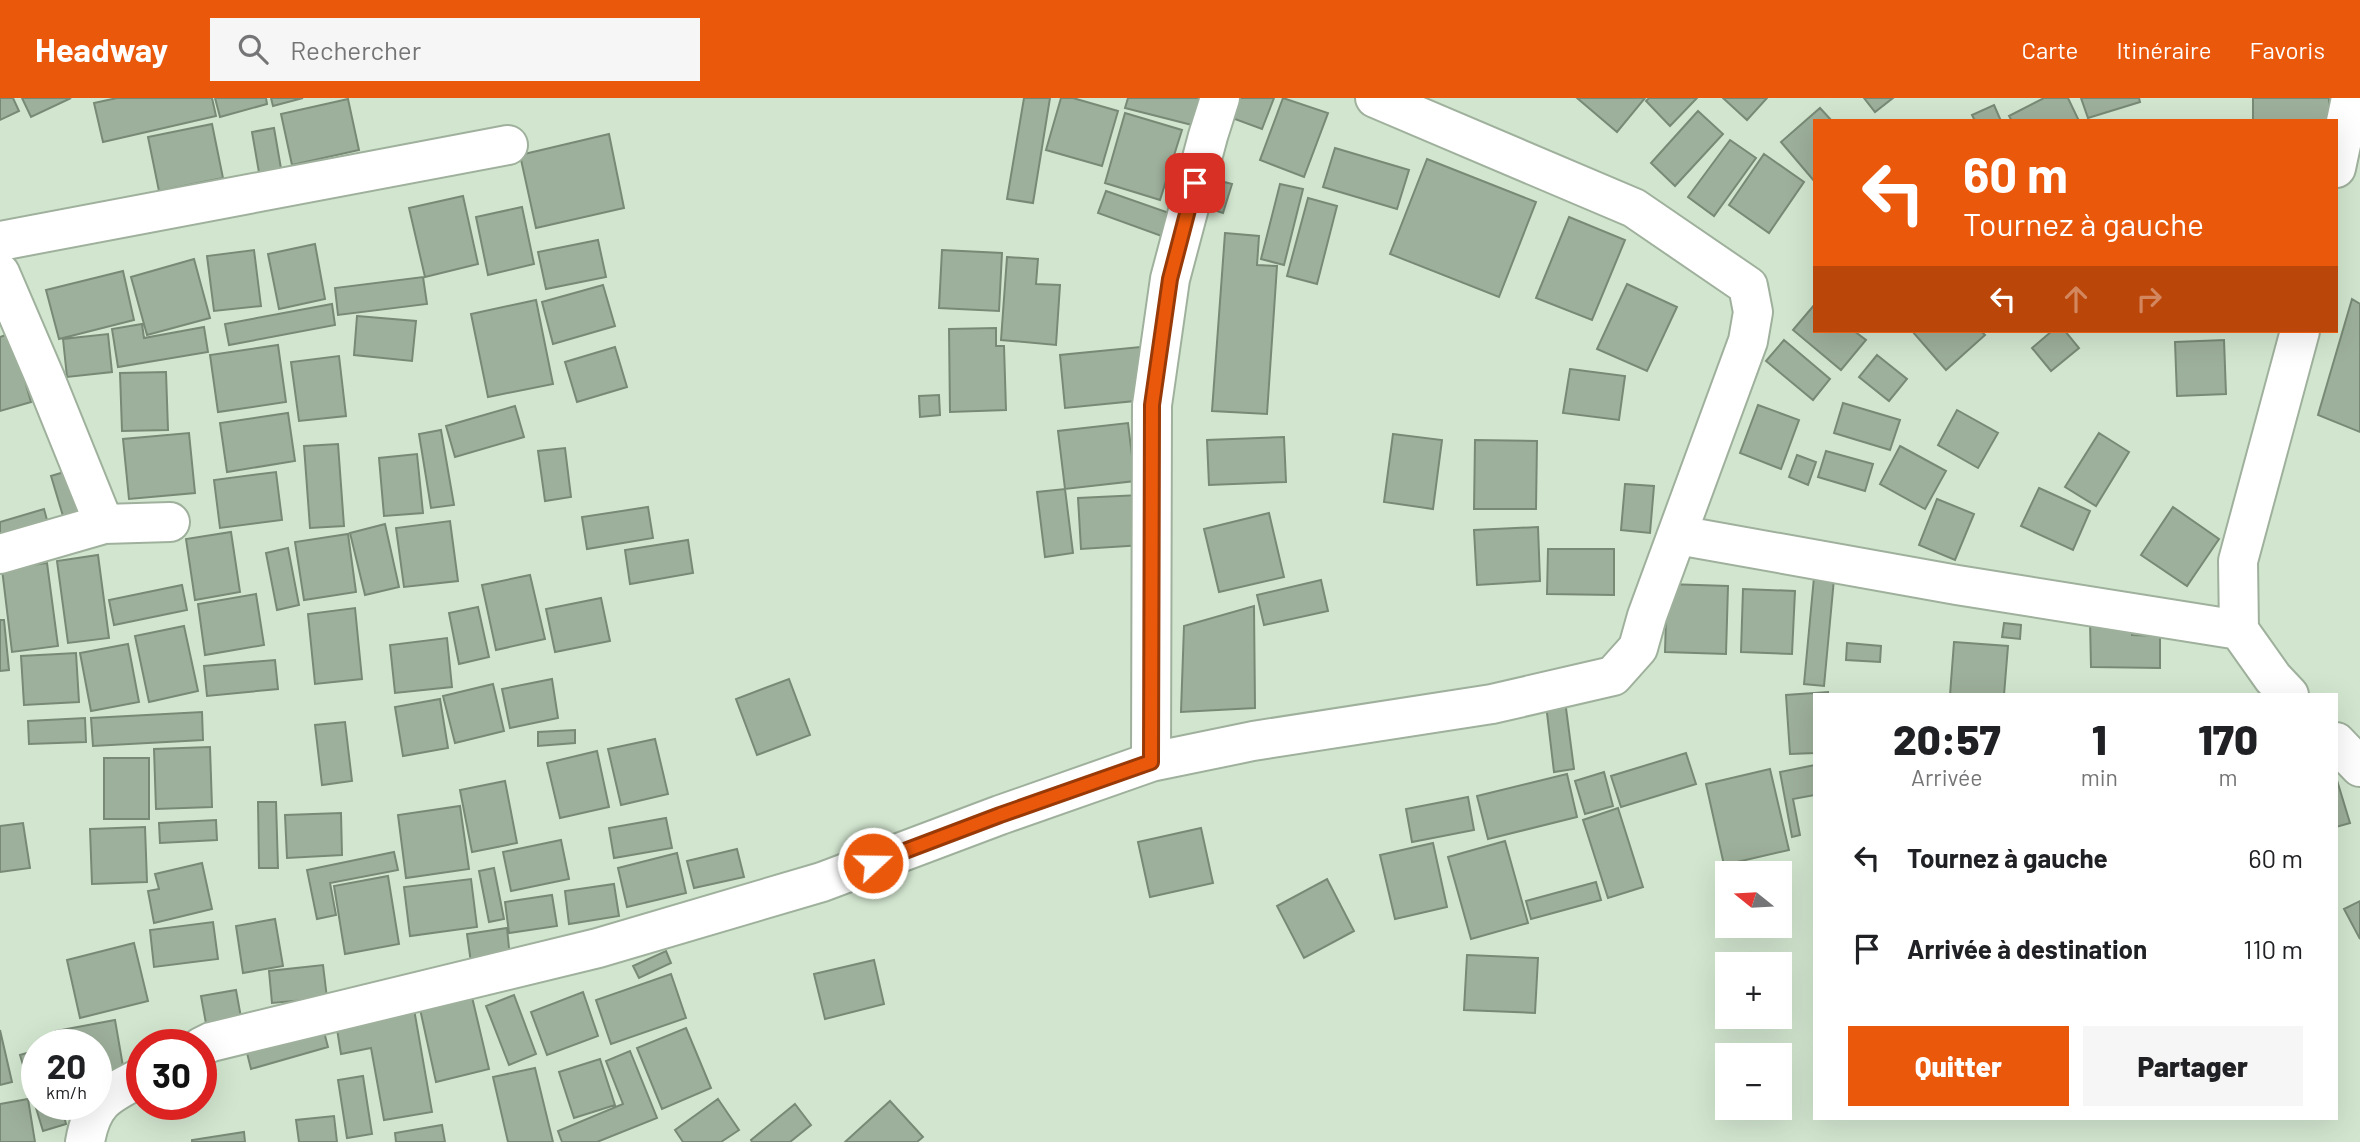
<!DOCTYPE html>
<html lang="fr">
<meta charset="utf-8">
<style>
body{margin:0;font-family:Barlow,sans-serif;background:#f6f6f6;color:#202124;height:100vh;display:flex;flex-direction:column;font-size:26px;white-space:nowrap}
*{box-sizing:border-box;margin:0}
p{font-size:23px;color:#757577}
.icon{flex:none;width:38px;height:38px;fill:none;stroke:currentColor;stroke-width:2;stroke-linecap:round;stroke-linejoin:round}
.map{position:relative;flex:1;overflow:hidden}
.details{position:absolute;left:1813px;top:595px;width:525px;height:427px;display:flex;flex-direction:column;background:#fff;border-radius:0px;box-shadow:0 7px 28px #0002}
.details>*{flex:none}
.top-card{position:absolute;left:1813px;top:21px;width:525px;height:214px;border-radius:0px;box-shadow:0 7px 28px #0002;background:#ea580c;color:#fff;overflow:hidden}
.needle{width:46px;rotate:288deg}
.fabs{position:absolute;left:1715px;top:763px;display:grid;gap:14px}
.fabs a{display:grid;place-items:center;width:77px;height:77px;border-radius:0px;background:#fff;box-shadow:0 7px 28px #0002;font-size:35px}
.speed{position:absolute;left:21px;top:931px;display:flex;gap:14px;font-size:35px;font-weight:700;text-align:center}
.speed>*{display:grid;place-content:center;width:91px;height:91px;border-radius:50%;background:#fff;box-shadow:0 7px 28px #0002;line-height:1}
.speed small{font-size:18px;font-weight:400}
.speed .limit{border:10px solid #d22;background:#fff;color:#111}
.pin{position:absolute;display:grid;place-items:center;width:60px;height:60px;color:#fff;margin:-30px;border-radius:14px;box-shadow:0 4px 10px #0006}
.me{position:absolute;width:77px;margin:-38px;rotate:69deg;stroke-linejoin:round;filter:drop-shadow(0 0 5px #0008)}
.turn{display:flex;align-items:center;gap:24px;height:147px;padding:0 35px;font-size:32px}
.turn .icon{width:91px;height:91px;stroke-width:2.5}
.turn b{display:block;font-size:49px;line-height:60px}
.lanes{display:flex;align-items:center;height:66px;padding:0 35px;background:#0003;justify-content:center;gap:35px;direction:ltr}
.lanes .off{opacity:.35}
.eta{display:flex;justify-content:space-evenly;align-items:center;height:119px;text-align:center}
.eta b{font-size:42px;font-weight:800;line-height:49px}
.primary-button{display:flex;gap:14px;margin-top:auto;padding:14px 35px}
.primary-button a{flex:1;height:80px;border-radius:0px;background:#ea580c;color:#fff;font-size:28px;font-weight:800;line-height:80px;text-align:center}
.primary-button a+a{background:#f6f6f6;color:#202124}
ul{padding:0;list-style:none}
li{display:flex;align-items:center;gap:21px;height:91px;padding:0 35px}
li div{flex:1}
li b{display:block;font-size:26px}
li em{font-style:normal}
header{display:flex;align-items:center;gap:42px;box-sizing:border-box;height:98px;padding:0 35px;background:#ea580c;color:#fff}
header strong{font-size:33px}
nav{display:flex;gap:38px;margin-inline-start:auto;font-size:24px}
.search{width:490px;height:63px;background:#f6f6f6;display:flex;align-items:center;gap:18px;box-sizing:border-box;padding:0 24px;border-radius:0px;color:#757577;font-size:26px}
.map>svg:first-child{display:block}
.building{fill:#9db09b;stroke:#788a75;stroke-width:2}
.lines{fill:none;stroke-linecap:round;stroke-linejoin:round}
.street-casing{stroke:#9fb19c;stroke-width:42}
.street{stroke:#fff;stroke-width:38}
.route-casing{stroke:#983908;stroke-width:18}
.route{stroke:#ea580c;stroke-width:12}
</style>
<header>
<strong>Headway</strong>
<div class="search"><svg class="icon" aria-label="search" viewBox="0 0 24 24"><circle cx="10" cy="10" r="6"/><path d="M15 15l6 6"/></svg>Rechercher</div>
<nav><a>Carte</a><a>Itinéraire</a><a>Favoris</a></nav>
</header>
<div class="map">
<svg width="2360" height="1044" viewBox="0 0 2360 1044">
<rect width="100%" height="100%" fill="#d2e6cf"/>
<path class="building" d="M0,0H13L19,13L0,22Z
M22,0H71L31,19Z
M117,0H212L216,18L103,44L94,5Z
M215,0H266L267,6L220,19Z
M271,0H303L273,8Z
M1024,0H1050L1033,105L1007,101Z
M1061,0H1073L1118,13L1102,68L1046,52Z
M1128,0H1204L1196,28L1125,10Z
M1240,0H1274L1262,31L1232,20Z
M1283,0L1328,15L1304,79L1260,62Z
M1577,0H1645L1617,34Z
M1649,0H1697L1670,28L1646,3Z
M1723,0H1767L1747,22Z
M1864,0H1893L1875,14Z
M2044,0H2068L2079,23H2012L2009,18Z
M2081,0H2139L2140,4L2088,20Z
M2253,0H2329V23H2253Z
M348,1L359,52L292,67L281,16Z
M1994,7L2001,23H1975L1972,17Z
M1820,10L1832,23H1815V84L1781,44Z
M1698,13L1723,36L1675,88L1651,65Z
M1125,15L1182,32L1160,102L1105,85Z
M212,26L223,80L159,93L148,39Z
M274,30L283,82L261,86L252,34Z
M609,36L624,110L536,130L520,57Z
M1730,42L1756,60L1714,118L1688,99Z
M1335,50L1409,72L1397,111L1323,89Z
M1764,56L1804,84L1769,135L1729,107Z
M1427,61L1536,104L1499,199L1390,156Z
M1209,80L1232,86L1223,115L1201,108Z
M1280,86L1303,91L1284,167L1261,161Z
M1106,93L1175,117L1167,140L1098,115Z
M463,98L478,166L425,179L409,110Z
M1308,100L1337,108L1317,186L1287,178Z
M522,109L534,166L488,177L476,119Z
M1569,119L1625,142L1592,222L1536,200Z
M1225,135L1259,138L1257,167L1277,168L1267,316L1212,313Z
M598,142L606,179L546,191L538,154Z
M315,146L325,201L279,211L268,156Z
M254,152L261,208L214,213L207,158Z
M942,152L1002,155L999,213L939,210Z
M1007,159L1038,161L1036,186L1060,187L1056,247L1001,242Z
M194,161L210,220L147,237L131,179Z
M123,173L134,222L59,241L46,192Z
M423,179L427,206L338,217L335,190Z
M1627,186L1677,209L1647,273L1597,251Z
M603,187L615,228L553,246L542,204Z
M2352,201L2360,206V334L2318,317Z
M536,202L553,286L488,299L471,216Z
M332,206L335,227L229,247L225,226Z
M1815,206V233H1854L1866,242L1841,272L1793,232Z
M357,218L416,223L412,263L354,257Z
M142,226L144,240L204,229L208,254L118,269L112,231Z
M996,230V248H1004L1006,312L950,314L949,231Z
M1912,233H1981L1985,237L1946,272Z
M2052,233H2065L2079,250L2051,273L2032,250Z
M11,235L31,304L0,313V239Z
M108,236L112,274L67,279L63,241Z
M1784,242L1830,281L1813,302L1766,263Z
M2224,242L2226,296L2177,298L2175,244Z
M278,247L286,304L218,314L210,257Z
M615,249L627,289L577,304L565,264Z
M1140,249L1145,302L1065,310L1060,257Z
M1877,257L1907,281L1889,303L1859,279Z
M339,258L346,318L299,323L291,264Z
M1570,271L1625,278L1619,322L1563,315Z
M166,274L168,332L122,333L120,275Z
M939,297L940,317L920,319L919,298Z
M1843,305L1900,322L1890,352L1834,335Z
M1758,307L1799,322L1781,371L1740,355Z
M515,308L524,339L455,359L446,328Z
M1957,312L1998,335L1978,370L1938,347Z
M288,315L295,363L227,374L220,325Z
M1128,325L1135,383L1065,391L1058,333Z
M441,332L454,407L431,410L419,336Z
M189,335L195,395L129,401L123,341Z
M2099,335L2129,354L2096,408L2065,389Z
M1393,336L1442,342L1433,411L1384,404Z
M1284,339L1286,384L1209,387L1207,342Z
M1475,342L1537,343L1536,411H1474Z
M338,346L344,428L310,430L304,348Z
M1900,348L1946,373L1925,411L1880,386Z
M565,350L571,399L545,403L538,353Z
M1826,353L1873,366L1865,393L1818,379Z
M417,356L423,415L384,418L379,360Z
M1797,357L1816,364L1808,387L1789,379Z
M74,371L89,421L66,428L51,378Z
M276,374L282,422L220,430L214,382Z
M1625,386L1654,388L1650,435L1621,432Z
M2039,390L2090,413L2073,452L2021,428Z
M1065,391L1073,455L1045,459L1037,394Z
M1140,397L1143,447L1081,451L1078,400Z
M1937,401L1974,416L1955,462L1919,447Z
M648,409L653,440L587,451L582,419Z
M2173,409L2219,441L2187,488L2141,457Z
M44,411L50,433L0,448V424Z
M1269,415L1284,479L1219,494L1204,431Z
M450,423L458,483L404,489L396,430Z
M385,426L399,489L365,497L350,435Z
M1538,429L1540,483L1477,487L1474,432Z
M231,434L240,494L195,502L186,441Z
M348,436L356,494L304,502L295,444Z
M688,442L693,475L630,486L625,452Z
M288,450L299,507L277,512L266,455Z
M1548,451H1614V497L1547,496Z
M98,457L109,540L68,545L57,463Z
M47,465L58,548L12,554L2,471Z
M530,477L545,541L496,552L482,487Z
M1814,479L1834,481L1824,588L1804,586Z
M1321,482L1328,513L1264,527L1257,497Z
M1667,486L1728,488L1726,556L1665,554Z
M182,487L187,512L114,527L109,502Z
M1743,491L1795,493L1792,556L1741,554Z
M256,496L264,547L205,557L198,506Z
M601,500L610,543L555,554L546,511Z
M1254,508L1255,610L1181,614L1184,528Z
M478,509L489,559L459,566L449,515Z
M355,510L362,581L315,586L308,516Z
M0,522H4L9,572L0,573Z
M2090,523H2132V537L2160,538V570L2091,569Z
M2004,525L2021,527L2020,541L2002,539Z
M184,528L198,593L149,604L135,538Z
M447,540L452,589L395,595L390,547Z
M1954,544L2008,548L2004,597H1950Z
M1847,545L1881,548L1880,564L1846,562Z
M128,546L139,604L91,613L80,555Z
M76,555L79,604L24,607L21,558Z
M275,562L278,591L207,598L204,568Z
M552,581L558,620L510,630L502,591Z
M789,581L810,637L757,657L736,601Z
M493,586L504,633L455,645L443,598Z
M1828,594V597H1815V655L1790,656L1786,597Z
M1564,595L1574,671L1554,674L1545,598Z
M440,601L448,650L403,658L395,609Z
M202,614L203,642L93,648L91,620Z
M85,620L86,644L29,646L28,623Z
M345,624L352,683L322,687L315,627Z
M575,632V645L538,648V634Z
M655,641L668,696L621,707L608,651Z
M210,649L212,709L156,711L154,651Z
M597,653L609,709L560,720L547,665Z
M1686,655L1696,686L1621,709L1611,678Z
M104,660H149V721H104Z
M1815,667V697L1793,701L1800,737L1792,739L1780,674Z
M1770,671L1789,752L1724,767L1706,686Z
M1604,674L1613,708L1585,716L1575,683Z
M1567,676L1577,719L1488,741L1477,698Z
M2336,679L2350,725L2336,729Z
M505,683L517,745L472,754L460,692Z
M1468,699L1474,732L1412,744L1406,711Z
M258,704H276L278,770H259Z
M460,708L469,771L406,780L398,717Z
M1618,710L1643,789L1608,800L1583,722Z
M341,715L342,757L287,760L285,717Z
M666,720L672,750L614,760L609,730Z
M216,722L217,742L160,745L159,725Z
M23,725L30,770L0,774V728Z
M145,729L147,784L92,786L90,731Z
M1201,730L1213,785L1150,799L1138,744Z
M561,742L569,781L511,793L503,754Z
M1505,743L1528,825L1471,841L1448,759Z
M1433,745L1447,809L1395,821L1380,757Z
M737,751L744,779L694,790L687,763Z
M394,754L398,772L330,785L336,817L317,821L307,772Z
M677,755L686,795L627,809L618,770Z
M202,765L212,811L154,825L148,793L159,791L155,776Z
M494,770L504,821L489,824L479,773Z
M388,778L399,846L345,856L334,788Z
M471,781L477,829L410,838L404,789Z
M1327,781L1354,833L1304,860L1277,808Z
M1596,784L1601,802L1531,821L1526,803Z
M614,786L619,818L569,826L565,793Z
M552,797L557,828L509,835L505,804Z
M2360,803V841L2344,811Z
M275,821L283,868L243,875L236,828Z
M213,824L218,861L154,869L150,832Z
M507,830L510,860L471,865L467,836Z
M134,845L148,903L80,920L67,862Z
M666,853L671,865L639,880L633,868Z
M1467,857L1538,860L1535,915L1464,912Z
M874,862L884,906L825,921L814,876Z
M323,867L327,900L272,905L269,873Z
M671,876L686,920L611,946L596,902Z
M236,892L242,925L207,931L201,898Z
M583,894L598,938L547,957L531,914Z
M514,897L536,956L509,967L486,908Z
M472,899L489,971L436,984L420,911Z
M414,911L432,1014L384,1022L371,950L341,956L336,925Z
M115,922L124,974L96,979V947H59L56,933Z
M323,930L328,949L251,971L246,951Z
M686,930L711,990L662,1011L637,950Z
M0,932L12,984L0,987Z
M37,952V1006H61L66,1026L43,1033L20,957Z
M630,953L657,1020L597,1044H562L558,1033L623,1006L606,963Z
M600,961L615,1007L574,1020L559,974Z
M535,970L553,1044H508L493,979Z
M363,978L372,1036L347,1040L338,982Z
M28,1001L35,1044H0V1006Z
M718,1001L739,1032L721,1044H683L675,1032Z
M890,1003L923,1039L917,1044H845Z
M795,1006L811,1027L790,1044H752L751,1042Z
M334,1018L337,1044H299L296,1022Z
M442,1027L445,1044H396L395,1035Z
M244,1034L245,1044H192V1042Z"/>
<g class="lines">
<g class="street-casing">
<path id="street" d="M2336,70L2351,0
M0,143L508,47
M0,175L45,280L104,426
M1678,437L1957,487L2239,532
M0,456L104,426L170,424
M2289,597L2273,580L2239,532L2238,463L2300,233
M2336,644L2360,669
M1151,664L1152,307L1170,181L1208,38L1220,0
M201,949L211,944L598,850L822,784L1000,717L1151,664L1253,643L1492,606L1613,578L1638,550L1647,518L1748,243L1753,214L1748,188L1634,110L1375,0
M85,1044C92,1003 107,997 142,979"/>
</g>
<use href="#street" class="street"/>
</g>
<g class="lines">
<g class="route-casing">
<path id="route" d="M873,765L1000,717L1151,664L1152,307L1170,181L1195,85"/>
</g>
<use href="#route" class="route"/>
</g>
</svg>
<div class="fabs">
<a><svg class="needle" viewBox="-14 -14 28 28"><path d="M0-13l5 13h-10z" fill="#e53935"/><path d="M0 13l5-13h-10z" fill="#757577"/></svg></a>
<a>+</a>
<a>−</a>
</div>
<div class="speed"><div>20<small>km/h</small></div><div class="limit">30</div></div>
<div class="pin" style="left:1195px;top:85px;background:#d93025"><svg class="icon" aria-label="arrive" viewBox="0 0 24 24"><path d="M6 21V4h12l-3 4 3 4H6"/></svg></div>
<svg class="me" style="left:873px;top:765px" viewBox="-20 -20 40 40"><circle r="17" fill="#ea580c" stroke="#fff" stroke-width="3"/><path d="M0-11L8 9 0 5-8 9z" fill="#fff"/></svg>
<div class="top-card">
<div class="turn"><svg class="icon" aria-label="left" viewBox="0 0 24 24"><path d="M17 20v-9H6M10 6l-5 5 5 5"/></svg><div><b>60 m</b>Tournez à gauche</div></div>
<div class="lanes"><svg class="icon" aria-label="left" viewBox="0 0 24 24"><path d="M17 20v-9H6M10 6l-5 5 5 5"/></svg><svg class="icon off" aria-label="ahead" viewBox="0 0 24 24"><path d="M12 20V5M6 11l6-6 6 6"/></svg><svg class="icon off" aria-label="right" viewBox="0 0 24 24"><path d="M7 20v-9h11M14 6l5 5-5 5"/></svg></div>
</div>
<section class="details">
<div class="eta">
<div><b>20:57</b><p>Arrivée</p></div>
<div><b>1</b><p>min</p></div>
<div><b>170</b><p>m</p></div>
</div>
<ul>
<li><svg class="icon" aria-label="left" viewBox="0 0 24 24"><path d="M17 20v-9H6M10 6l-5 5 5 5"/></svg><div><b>Tournez à gauche</b></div><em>60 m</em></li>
<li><svg class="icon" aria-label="arrive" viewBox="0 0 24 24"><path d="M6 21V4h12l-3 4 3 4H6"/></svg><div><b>Arrivée à destination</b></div><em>110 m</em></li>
</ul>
<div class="primary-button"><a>Quitter</a><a>Partager</a></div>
</section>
</div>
